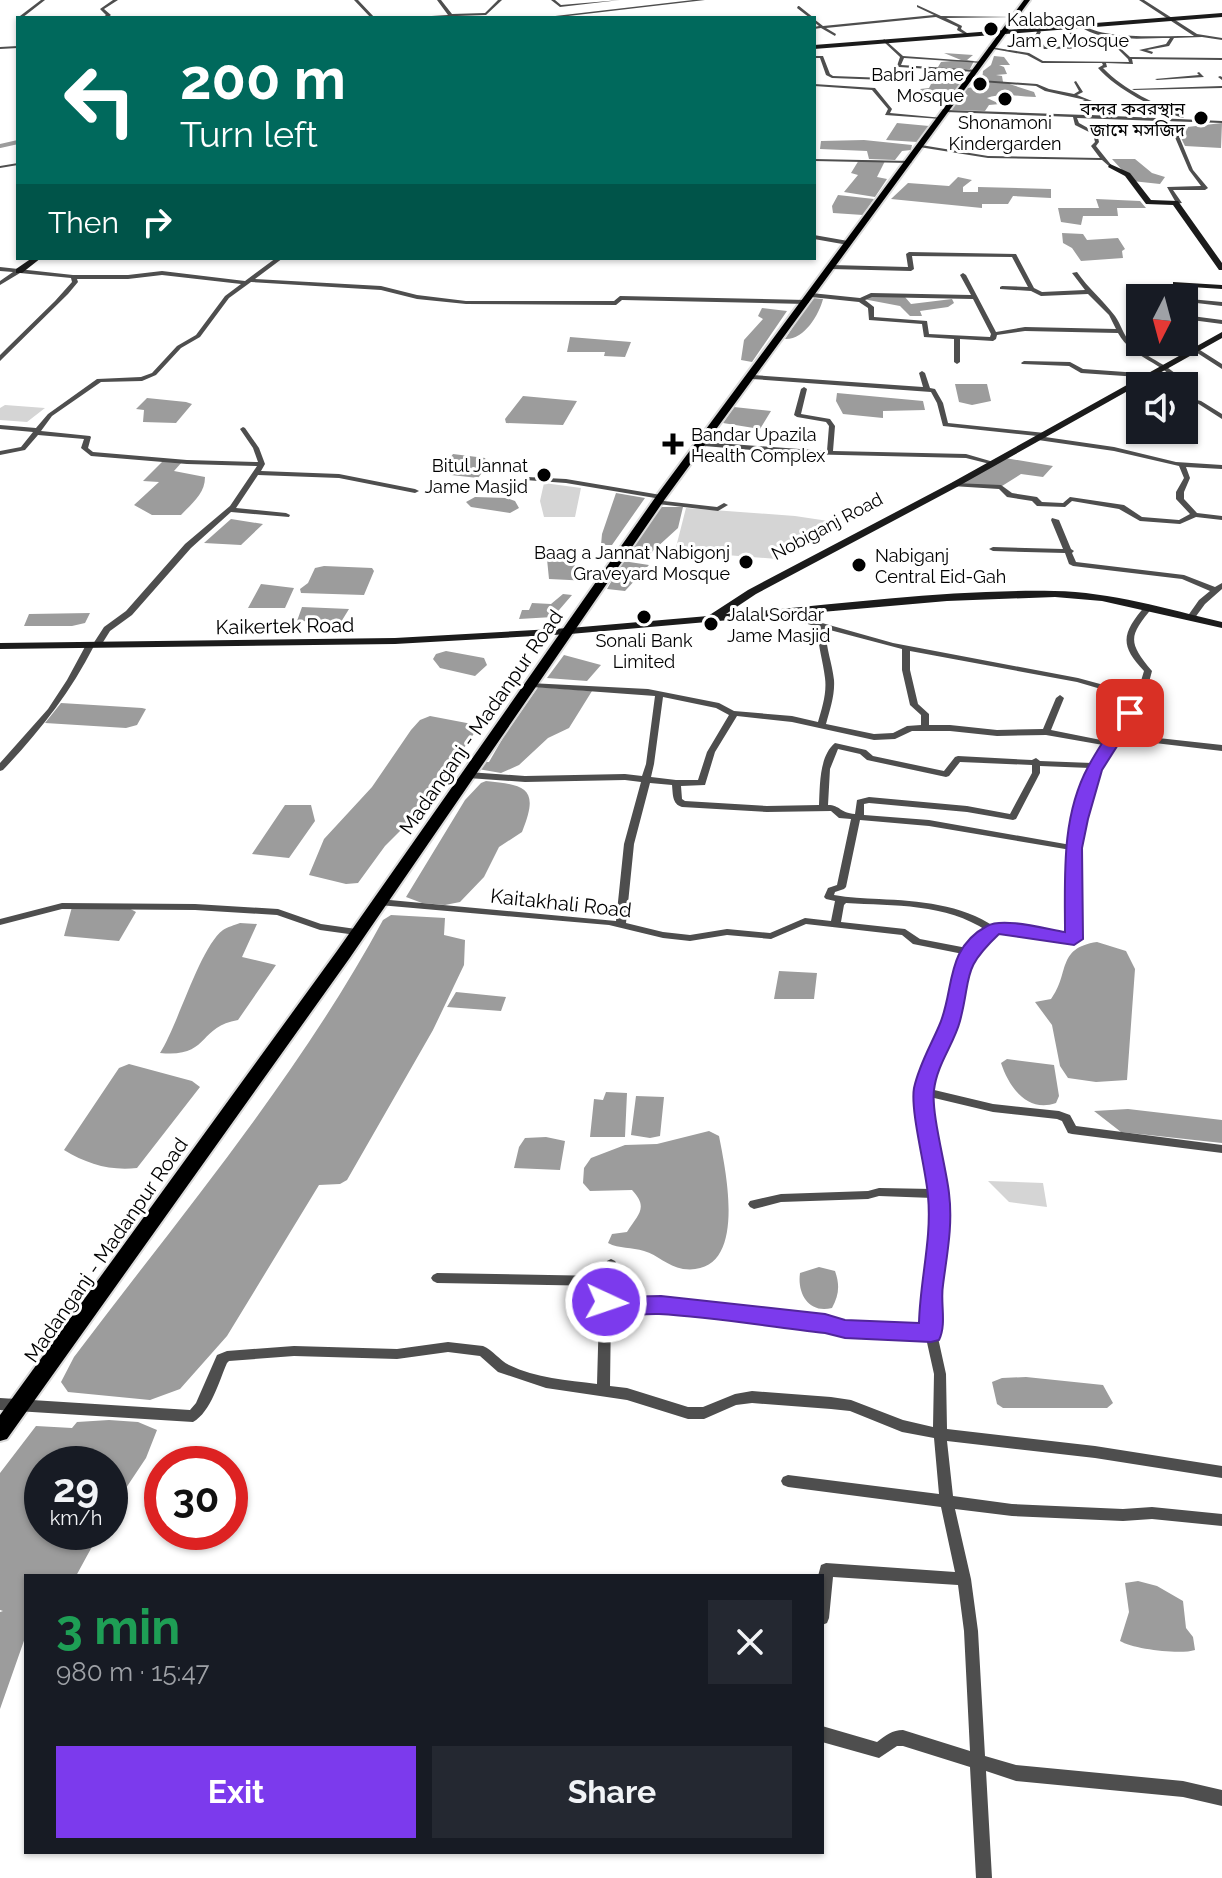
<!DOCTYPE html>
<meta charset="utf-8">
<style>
body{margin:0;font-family:Raleway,"Noto Sans Bengali",sans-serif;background:#242831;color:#f1f3f6;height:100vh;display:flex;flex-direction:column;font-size:30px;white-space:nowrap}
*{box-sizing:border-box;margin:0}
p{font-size:26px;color:#9ea1a6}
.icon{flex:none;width:44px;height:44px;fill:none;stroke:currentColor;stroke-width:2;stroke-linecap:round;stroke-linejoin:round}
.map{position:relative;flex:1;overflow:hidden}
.side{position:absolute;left:24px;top:1574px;width:800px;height:280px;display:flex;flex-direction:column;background:#171b24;border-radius:0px;box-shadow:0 2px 6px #0004}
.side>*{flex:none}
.banner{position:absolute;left:16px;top:16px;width:800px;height:244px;border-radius:0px;box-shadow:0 2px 6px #0004;background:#00695c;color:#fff;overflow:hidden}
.needle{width:52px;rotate:186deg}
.tools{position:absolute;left:1126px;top:284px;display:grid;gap:16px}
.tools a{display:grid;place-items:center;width:72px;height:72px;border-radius:0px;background:#171b24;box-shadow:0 2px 6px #0004;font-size:40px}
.speed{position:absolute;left:24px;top:1446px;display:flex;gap:16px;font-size:40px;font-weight:700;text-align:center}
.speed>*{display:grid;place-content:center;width:104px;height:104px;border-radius:50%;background:#171b24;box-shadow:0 2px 6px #0004;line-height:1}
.speed small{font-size:20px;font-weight:400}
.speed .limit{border:12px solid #d22;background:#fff;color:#111}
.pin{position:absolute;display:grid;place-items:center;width:68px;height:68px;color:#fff;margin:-34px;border-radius:16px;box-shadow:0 4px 12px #0006}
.me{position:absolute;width:88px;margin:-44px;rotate:93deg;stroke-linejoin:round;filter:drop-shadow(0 0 6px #0008)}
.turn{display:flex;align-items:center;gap:28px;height:168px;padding:0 32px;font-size:36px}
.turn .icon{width:104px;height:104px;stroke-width:2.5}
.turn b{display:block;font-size:56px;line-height:68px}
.then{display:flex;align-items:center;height:76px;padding:0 32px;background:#0003;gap:16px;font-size:30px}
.round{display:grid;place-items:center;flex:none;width:84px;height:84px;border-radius:0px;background:#242831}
.overview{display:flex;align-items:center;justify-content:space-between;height:136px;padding:0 32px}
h1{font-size:48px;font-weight:700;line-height:60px;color:#1e9e55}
.action{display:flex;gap:16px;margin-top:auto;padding:16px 32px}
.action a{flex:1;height:92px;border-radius:0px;background:#7c3aed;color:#fff;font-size:32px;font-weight:700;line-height:92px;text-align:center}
.action a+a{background:#242831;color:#f1f3f6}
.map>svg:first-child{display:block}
.green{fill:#d5d5d5}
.water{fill:#9c9c9c}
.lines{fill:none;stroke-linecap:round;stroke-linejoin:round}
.canal{stroke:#9c9c9c;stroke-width:4}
.primary-casing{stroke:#dbdbdb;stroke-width:4}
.street{fill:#4e4e4e;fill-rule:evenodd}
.secondary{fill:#1b1b1b;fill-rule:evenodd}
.primary{fill:#000;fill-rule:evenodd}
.route{fill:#7c3aed;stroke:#51269a;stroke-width:2}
.poi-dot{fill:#000;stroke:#fff;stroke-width:3}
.labels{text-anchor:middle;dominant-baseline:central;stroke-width:6;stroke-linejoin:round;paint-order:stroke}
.far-poi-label{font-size:18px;fill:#000;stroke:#fff;text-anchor:start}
.far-street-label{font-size:18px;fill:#000;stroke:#fff}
.street-label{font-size:20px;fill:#000;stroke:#fff}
</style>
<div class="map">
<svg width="1222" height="1878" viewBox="0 0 1222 1878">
<rect width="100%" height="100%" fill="#fff"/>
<path class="green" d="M5,405L45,408L27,422L0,420V408Z
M544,483L581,488L575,517H544L540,501Z
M686,508L795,516L835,522L777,559L675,551Z
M988,1181L1043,1183L1047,1207L1009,1202Z"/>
<path class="water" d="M944,53L973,55L967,60L974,61L970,69H962L966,71L962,79L954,81L962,83L953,92L923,94L920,89L929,88L931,84L927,82L938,81L924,73L942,68L938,67L941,62L961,60Z
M994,56L1004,57L1010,65H999L1004,67L1007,74L996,75L1002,76L1003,82L1034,92L1036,97C1019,97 1003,92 987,98L1000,104L989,105L985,111L949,110L956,101L968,96L964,92L967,88L983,86L987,82L982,81L983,71L991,65Z
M897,123L929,126L917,142L886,140Z
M1222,123L1221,148L1185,146L1179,134L1170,129Z
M864,140L912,145L911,150L902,151L895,160L869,159L867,151L820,149L821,141Z
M1112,159H1135L1152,173L1165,177L1160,184L1132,181Z
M859,160L885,161L877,177L887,179L875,197L844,192L858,175L851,173Z
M958,177L972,180L963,187V192H978V187L1051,189V198L1013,196L1008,204H982V208L891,199L908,183L949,186Z
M838,195L874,199L863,215L833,213L832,206Z
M1096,199L1140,201L1146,208H1117L1118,216H1083L1081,225L1061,222L1058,208H1099Z
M1062,233L1083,234L1087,240L1118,238L1125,249L1122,251L1123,258L1081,261L1072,248L1063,243Z
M871,295L905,297L911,304L952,299L954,303L948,307L920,311L922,316H910L900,306L863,299Z
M812,298L823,299C819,315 804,340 785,339Z
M762,308L787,311L752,362L741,360L744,340L763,319L758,316Z
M570,337L631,342L625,357L604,356L605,352H567Z
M955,384H987L991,401L972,405L959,402Z
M837,393L923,401L925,410L883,411V418L843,414L836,401Z
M523,396L577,401L563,425L506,423L505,419Z
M147,398L186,402L192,404L176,423L143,422L144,410L136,409Z
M734,407L771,411L760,429L723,423Z
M453,454L485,458L488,465L478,478L451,475L444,466Z
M1005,458L1053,466L1043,477L1021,474L1002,486L958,484Z
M163,461L182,462L174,471L205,477C205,494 192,503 181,515H152L134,505L159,482L143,481Z
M616,493L645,498L612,545H601L602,534Z
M475,497L507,498L515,501L519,508L510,513L471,507L466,502Z
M659,507H683L678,528L644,559L627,555Z
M231,519L263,524L241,545L204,543Z
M573,558L576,572L594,571L590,581L549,579L547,559Z
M623,561L649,565L625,591L607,589Z
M324,566L372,568L374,571L364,595L301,593L300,589L308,583L315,568Z
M261,584L294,588L285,608H248Z
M563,594L572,595L553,617L519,619L522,610H529L532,603L551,604Z
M302,607L349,609L341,622L297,621Z
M90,613L85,623L72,626H24L29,614Z
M446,651L484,658L487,665L475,676L440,668L433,659L436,654Z
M564,655L601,665L587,681L547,678Z
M538,687L592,691L569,728L548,738L519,765L501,773L478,769L481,762H489L504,736Z
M61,703L142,708L146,709L137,725L126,728L45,723Z
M430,716L472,724L477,729L423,808L385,846L358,883L346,884L309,875L324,839L372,787L411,730L420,720Z
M486,781C526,785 540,788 522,832L499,847L484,877L460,902L445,905L422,903L406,897L465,800L481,783Z
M285,805H311L315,821L289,858L252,854Z
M125,906L136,912L119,941L64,936L72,907Z
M391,915L445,918L444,935L465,940L464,965L433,1030L347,1180L340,1184L319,1185L227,1336L180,1389L150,1400L68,1392L61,1382L74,1357C181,1215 298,1077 383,920Z
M240,923L257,924L242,957L276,965L238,1020C197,1027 210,1058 160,1053C178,1025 200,947 223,930C227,927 235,925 240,923Z
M1097,942L1126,951L1135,969L1127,1080L1096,1082L1068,1078L1060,1066L1052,1025L1035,1002L1051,999C1070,974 1056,948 1097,942Z
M779,971L817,973L814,999H774Z
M456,992L506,997L501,1011L447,1007Z
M1007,1059L1054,1065L1059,1096L1056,1103C1027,1113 1009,1087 1001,1063Z
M129,1064L192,1081L200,1087L137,1168C110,1171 87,1164 64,1150L119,1068Z
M606,1092L627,1093L625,1137H590L594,1099L603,1100Z
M636,1096L664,1097L660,1136L650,1138L631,1135Z
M1128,1109L1222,1120V1143L1121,1132L1094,1111Z
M709,1131L719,1136C726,1172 749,1277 683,1269C667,1266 658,1255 644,1251C632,1247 619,1249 608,1243L612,1234L627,1232C638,1214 649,1208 632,1190L590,1191L583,1183L584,1168L591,1158L625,1145L657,1144Z
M546,1137L565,1141L560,1170L514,1168L519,1147L525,1138Z
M819,1267L835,1271C840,1285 839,1295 832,1308C809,1314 797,1294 800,1273Z
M1026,1377L1103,1385L1113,1403L1107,1408H1003L997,1404L992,1382L1002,1378Z
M109,1420L138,1422L157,1430L146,1458L110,1512V1464H42V1532H100L76,1576H26V1635L0,1709V1612L3,1611L0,1610V1473L36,1426L72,1428L77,1422Z
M1138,1581L1157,1586L1183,1601L1186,1628L1193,1637L1195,1650C1180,1655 1133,1649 1120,1641L1129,1612L1125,1583Z"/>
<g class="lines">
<path class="canal" d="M0,146L18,142"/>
<g class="primary-casing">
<path id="primary" d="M1024,0H1030L665,499L349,959L7,1439L0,1441V1415L337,951L657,495Z"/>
</g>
<path class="street" d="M41,0H45L22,18H20V16Z
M113,0H118L104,9L111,15L107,18H102L106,15L100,9Z
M354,0H358L375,18H371Z
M437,0H441L452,14L485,13L498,0H502L486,15L399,18L448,15Z
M551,0H555L561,5L620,0L560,7Z
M693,0H705L551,18H538Z
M1139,0H1144L1197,34L1222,38V40L1202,37L1174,38L1169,46L1147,50L1153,52L1152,54L1139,50L1166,44L1170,38C1144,38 1098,43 1079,25L1082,24C1102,41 1167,35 1194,36Z
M917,5L941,16L1016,17L946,18L962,26L961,29L967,33L966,35L957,30L958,27L936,17L826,28L836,34L835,36L821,28L814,29V27L819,26L814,22V19L823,26L934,15L917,7Z
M798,6H799L814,18H810L797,8Z
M1062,26H1064L1087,46H1118L1130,57L1222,58V60L1132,59L1133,64L1106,63L1107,67L1103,68C1124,90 1157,105 1185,116L1183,118C1156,109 1117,90 1098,68L1103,65L1102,63H1042L1027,55L988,48L990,47L1029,53L1043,61L1129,62L1128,59L1117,48L1044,49L1034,37L1037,32L1034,28L1036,27L1041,32L1038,37L1045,47L1083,46Z
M884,39L903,56L984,62L982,63L904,58L901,65L977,70L975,72L899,67L897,66L900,57L883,41Z
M18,46V48L0,49V47Z
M814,56H823L830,74L833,76L965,81L967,79L1037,84L1049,89L1074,94L1079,91L1074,82L1076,81L1083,92L1077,95L1092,101L1085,103L1091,115L1222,121V123L1164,121L1168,127L1178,134L1193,170L1208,188L1205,190H1173L1182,203L1173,204V202L1175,201L1167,187L1201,186L1189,170L1174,135L1164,129L1160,121L1077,118L1079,123L1097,133L1099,142L1096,146L1112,166L1110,167L1102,160L988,158L919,147L921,145L988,156L1100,158L1091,146L1095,142L1093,134L1075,125L1073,117L946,112L944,111L946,110L1086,115L1080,102L1085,100L1081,99L1045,91L1036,86L969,81L967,83L832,78L826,75L820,58H814Z
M1199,72L1204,77L1157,80L1155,79L1199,75L1197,73Z
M1220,76L1222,77V80L1218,77Z
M814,84L875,88L892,109L890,113L943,118L941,119L885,115L888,109L872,90L814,86Z
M1222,86V88L1134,90L1132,89Z
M814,159L910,161L912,162L910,163L814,161Z
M18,163V165L0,168V166Z
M814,235L848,241L851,243L848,245L814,239Z
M909,252L1016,254L1034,288L1042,292L1085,290L1072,273L1077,272C1088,288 1103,300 1115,316C1121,324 1123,335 1131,343C1149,361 1171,363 1186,386L1184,388V386H1180C1164,362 1132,359 1118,333L1025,331L997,335L996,339L993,341L960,339V362L957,364L954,362V339L924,337L922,324L869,320L868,308L859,302L811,297L808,295L811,293L860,298L871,293L971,295L960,275L963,273L966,275L996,332L1025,327L1116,329L1109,315L1088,294L1041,296L1031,291L1000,289V287L1002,286L1028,287L1012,257L912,256L914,269L911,271L831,269L828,267L831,265L908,267L906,254ZM872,297L973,299L991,334L990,337L929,334L927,321L874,317V307L865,300Z
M276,258H283L255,279L381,286L417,295L466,301H614L620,296L806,300L809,302L806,304L622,300L616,305L466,304L417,299L381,290L251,282L229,298L200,337L181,348L156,375L142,381L101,382L52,416L41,431L90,436L91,437L88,448L93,452L187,460L258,462L253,448L240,429L243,427L245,428L259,448L265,464L261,471L339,474L415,489L419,491L415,493L339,478L258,475L236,508L286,513L290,515L289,517L231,512L191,548L132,615L110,631L100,647L94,646C70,693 39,732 3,770L0,771V763L48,709L67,680L87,643L93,644L104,627L126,611L185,544L230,506L257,466L187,464L91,456L81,448L84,439L38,435L25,450L0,455V451L21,447L33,432L0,429V425L36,428L48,414L97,379L141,377L152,373L177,346L196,335L225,296L241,284L162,275L128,279H77L78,282L68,294L0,361V355L7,348L55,301L72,282L71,278L20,273L0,285V281L13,272L0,271V267L73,275H128L162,271L245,281Z
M1190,299L1222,302V306L1188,302L1187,301Z
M1184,315L1222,320V324L1184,319Z
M1188,345H1192L1222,364V369L1188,347Z
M1024,361L1070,362L1083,369L1139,373L1142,375L1139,377L1081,373L1069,366L1022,364L1021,363Z
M922,371L925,373L930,388L935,389L943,403L948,423L1045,433L1048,435L1045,437L1114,447L1176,462L1222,465V469L1186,467L1190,478L1184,492V499L1197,513L1222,516V520L1196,517L1180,524L1140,521L1119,509L1072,501L1065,507L1037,506L1032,501L1007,497L999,489L952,486V484L954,483L1001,485L1012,493L1037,497L1042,502L1063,503L1070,497L1124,505L1142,517L1179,520L1190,514L1176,499V492L1184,478L1179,466L1114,451L1038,440L1035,438L1037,436L943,426L937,403L931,392L752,379L749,377L752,375L923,387L919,373Z
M804,387L807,389L801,414L830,419L835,426L833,451L966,454L997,463L994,465L966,458L800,454L704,446L701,444L704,442L827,451L829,426L826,422L797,417L794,415L801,389Z
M1184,390L1187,392L1188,398L1201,401L1222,414V419L1197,403L1184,401Z
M527,477L566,479L661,495L665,497L661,499L566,483L525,480L524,479Z
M655,500L717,507L724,503L728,505L718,511L658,504L654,502Z
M1052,518L1059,520L1071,549L1074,551L1072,553L1076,562L1184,575L1215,587L1222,583V589L1205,604L1194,619H1191L1187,617L1199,600L1210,591L1182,579L1073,566L1069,564L1065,553L993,551L989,549L993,547L1063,549L1051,520Z
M1146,605H1149L1153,607C1129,636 1127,641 1152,671C1147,693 1137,711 1123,729L1140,736L1222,745V751L1138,741L1120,734C1076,796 1077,865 1079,939L1074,942L1002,931L986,939L973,953L964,973L955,1024L941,1050L930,1089L993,1104L1059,1111L1070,1115L1076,1126L1222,1145V1153L1072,1134L1068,1133L1062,1121L1057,1119L993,1112L930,1097L945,1194L946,1232L937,1289V1333L946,1374L947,1429L1095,1446L1222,1466V1478L1095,1458L947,1441L953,1496L1012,1504L1123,1509L1152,1507L1222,1514V1526L1152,1519L1123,1521L1012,1516L955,1509L971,1579L978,1631L985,1756L1016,1765L1183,1781L1222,1790V1806L1183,1797L1016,1781L986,1771L992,1878H976L970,1767L903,1746H897L879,1758L822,1742V1726L877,1742C886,1735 892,1730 903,1730L970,1751L964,1631L958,1585L833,1577L829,1618L827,1623L822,1625V1576H818L821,1565L826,1563L955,1572L941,1507L788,1487L783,1485L781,1481L783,1477L788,1475L939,1494L934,1438L902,1432L850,1411L831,1409L752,1403L736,1405L704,1419H688L627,1400L546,1388L498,1372L480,1356L448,1352L397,1359L294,1356L229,1361L227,1363C219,1381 211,1412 193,1422L0,1410V1398L190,1410L196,1403L217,1355L227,1351L294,1346L397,1349L448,1342L483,1346C493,1350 499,1360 509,1365C536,1378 567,1380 597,1384L599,1313L602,1286L437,1283L433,1281L431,1278L433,1275L437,1273L603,1276L607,1261L611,1259L615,1261L617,1264L615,1282L616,1284L613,1302L626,1299L661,1300L825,1319L845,1324L925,1328V1289L934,1232L933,1198L879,1196L868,1199L781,1202L754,1209L750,1207L748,1204L750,1201L781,1194L868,1191L879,1188L932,1189L918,1091L931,1050L945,1024L954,973L963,954L913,944L902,935L806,924L771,939L727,935L690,941L663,938L609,925L379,905L374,902L379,899L616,921L624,844L641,782L625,780L525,782L468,778L464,775L468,772L525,776L625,774L642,776L646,764L655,696L532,687H529V683L648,689L719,703L734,711L792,716L818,722C822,708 827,693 825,678C823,660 817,644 818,627L780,616V612H783L893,643L1078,678L1137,694L1144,671C1118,644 1123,632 1146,605ZM826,629L902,649V670L910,705L921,715V725L907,726L893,733L874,734L826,724C830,709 835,695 834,680C832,662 825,646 826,629ZM910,651L1077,682L1135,699L1106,741L1051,730L1064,698L1060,695L1056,698L1043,729L997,730L950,725H929V714L918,704L910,670ZM663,697L716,708L729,715L707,752L698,780H676L651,777L654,764ZM737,716L792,722L874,740L895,739L912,731H950L997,736L1046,735L1103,745L1092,763L1040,761L1036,758L1032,760L958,756L955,757L944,771L873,756L866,750L835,743C819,756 820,786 819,805L767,806L685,801L682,799L681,786L705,785L715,752ZM838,749L860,754L867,760L946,777L949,776L960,762L1032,765V773L1010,814L967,806L869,797L857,800L855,814C840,813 840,805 828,805L830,769ZM1040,766L1090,768L1081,795L1071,845L929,820L864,815V804L869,803L967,812L1013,820L1016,819L1040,773ZM650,783L672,785C673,794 672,804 682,807L767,812L831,811L839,818L851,819L837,885L828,888L824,897L826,899L835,901L831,921L805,918L770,933L727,929L690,935L663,932L626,923L634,844ZM860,820L929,826L1071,850L1069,935L1001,925L995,927C961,904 919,901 879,899C864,898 849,898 834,895L835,892L844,889L846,887ZM846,903C894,906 946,903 987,931L978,935L967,948L920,939L905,929L841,922L844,905ZM626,1309L661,1310L825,1329L845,1334L926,1338L934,1374L933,1427L903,1420L851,1400L831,1397L752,1391L735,1394L703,1407H688L627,1388L610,1386L611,1312Z
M62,903L195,904L278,909L321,924L356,929L361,932L356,935L320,930L277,915L195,910L62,909L0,925V919Z"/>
<path class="secondary" d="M1222,13V17L814,49V45Z
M1110,164L1130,173L1151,200L1178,201L1222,263V270H1219L1173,205L1146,204L1125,176L1108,167Z
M32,258H41L22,273H16V269Z
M1173,282L1222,285V289L1176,286H1173Z
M1222,332V338L957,487L756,594L726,614C834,605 945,589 1054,591C1111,592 1167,609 1222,622V628L1102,601L1055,597L947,601L570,634L395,644L0,649V643L395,638L570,628L708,616L748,590L951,483Z"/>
<use href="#primary" class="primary"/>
</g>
<path class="route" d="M1130,708L1138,713L1102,770L1088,819L1082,848L1083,939L1074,945L999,934C961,970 972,975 960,1021C954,1044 937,1064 934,1090C931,1113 946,1166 949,1193C953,1225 947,1254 943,1285C940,1302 947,1324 939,1340L931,1342L845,1338L825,1333C770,1327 714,1317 659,1314C642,1313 610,1319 598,1315L594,1308L598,1296L606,1293L615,1297L661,1296L825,1314L845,1320L919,1323C920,1280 932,1239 928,1196C926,1169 910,1111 914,1088C919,1065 930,1047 939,1026C955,991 944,949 987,926C1003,917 1046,929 1065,932C1065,877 1061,817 1088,767C1098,748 1112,728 1124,710Z"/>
<g class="poi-dot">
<circle cx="991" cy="29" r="8"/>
<circle cx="980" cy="84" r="8"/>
<circle cx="1005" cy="99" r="8"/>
<circle cx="1201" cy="118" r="8"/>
<path d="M669 432h8v8h8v8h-8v8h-8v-8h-8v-8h8z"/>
<circle cx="544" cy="475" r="8"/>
<circle cx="746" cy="562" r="8"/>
<circle cx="859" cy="565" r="8"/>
<circle cx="644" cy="617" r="8"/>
<circle cx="711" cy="624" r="8"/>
</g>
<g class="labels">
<g class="far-poi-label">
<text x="1007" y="19">Kalabagan<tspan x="1007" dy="21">Jam e Mosque</tspan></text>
<text x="964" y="74" text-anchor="end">Babri Jame<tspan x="964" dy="21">Mosque</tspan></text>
<text x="1185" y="108" text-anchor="end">বন্দর কবরস্থান<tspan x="1185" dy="21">জামে মসজিদ</tspan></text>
<text x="1005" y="122" text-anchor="middle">Shonamoni<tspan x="1005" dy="21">Kindergarden</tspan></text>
<text x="691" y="434">Bandar Upazila<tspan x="691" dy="21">Health Complex</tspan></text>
<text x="528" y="465" text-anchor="end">Bitul Jannat<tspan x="528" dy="21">Jame Masjid</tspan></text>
<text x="730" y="552" text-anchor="end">Baag a Jannat Nabigonj<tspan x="730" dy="21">Graveyard Mosque</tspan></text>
<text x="875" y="555">Nabiganj<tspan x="875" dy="21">Central Eid-Gah</tspan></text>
<text x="727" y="614">Jalal Sordar<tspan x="727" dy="21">Jame Masjid</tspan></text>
<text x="644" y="640" text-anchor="middle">Sonali Bank<tspan x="644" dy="21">Limited</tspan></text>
</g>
<g class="far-street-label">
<text transform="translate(827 526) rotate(-28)">Nobiganj Road</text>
</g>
<g class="street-label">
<text transform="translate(285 626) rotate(-1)">Kaikertek Road</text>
<text transform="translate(481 722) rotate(-55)">Madanganj - Madanpur Road</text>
<text transform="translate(561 903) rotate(6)">Kaitakhali Road</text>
<text transform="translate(106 1250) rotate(-55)">Madanganj - Madanpur Road</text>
</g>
</g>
</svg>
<div class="tools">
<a><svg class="needle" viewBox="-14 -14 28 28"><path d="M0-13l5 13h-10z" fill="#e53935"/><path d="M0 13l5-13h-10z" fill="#9ea1a6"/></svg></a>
<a><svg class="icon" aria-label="sound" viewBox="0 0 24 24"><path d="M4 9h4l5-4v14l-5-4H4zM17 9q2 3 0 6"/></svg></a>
</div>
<div class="speed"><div>29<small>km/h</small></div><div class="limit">30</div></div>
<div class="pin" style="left:1130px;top:713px;background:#d93025"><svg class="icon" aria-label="arrive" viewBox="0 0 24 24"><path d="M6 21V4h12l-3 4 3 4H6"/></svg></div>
<svg class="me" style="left:606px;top:1302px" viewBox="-20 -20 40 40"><circle r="17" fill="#7c3aed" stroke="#fff" stroke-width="3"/><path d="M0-11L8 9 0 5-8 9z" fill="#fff"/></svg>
<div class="banner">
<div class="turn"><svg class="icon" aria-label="left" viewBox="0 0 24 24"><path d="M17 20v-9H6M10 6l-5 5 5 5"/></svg><div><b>200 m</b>Turn left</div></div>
<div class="then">Then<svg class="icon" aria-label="right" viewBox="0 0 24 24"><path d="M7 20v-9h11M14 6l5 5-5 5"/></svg></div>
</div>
<section class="side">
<div class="overview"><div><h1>3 min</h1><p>980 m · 15:47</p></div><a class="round"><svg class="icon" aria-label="close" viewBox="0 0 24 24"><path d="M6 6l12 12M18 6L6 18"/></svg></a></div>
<div class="action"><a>Exit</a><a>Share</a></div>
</section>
</div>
